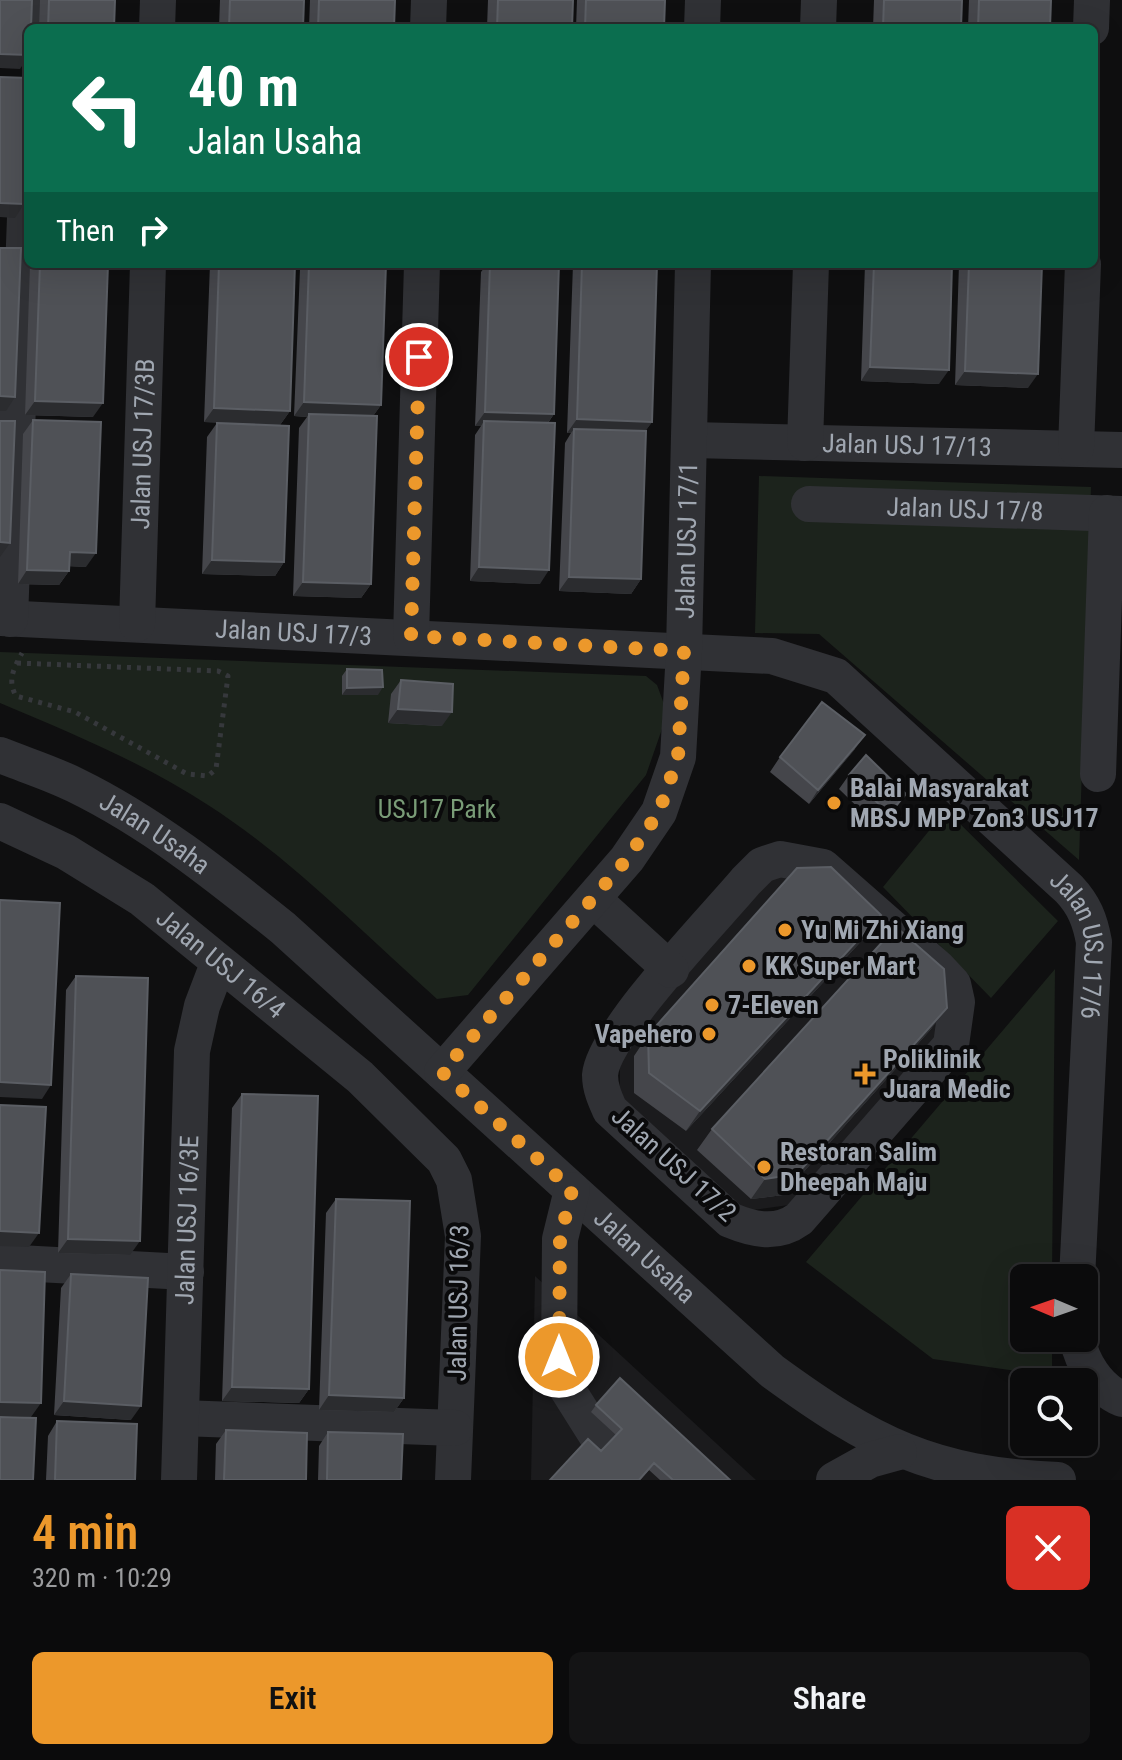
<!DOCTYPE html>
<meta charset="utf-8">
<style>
body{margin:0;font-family:"Roboto Condensed",sans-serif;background:#141415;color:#f1f3f6;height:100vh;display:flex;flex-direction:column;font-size:30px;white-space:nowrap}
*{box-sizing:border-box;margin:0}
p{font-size:26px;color:#9a9b9d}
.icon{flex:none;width:44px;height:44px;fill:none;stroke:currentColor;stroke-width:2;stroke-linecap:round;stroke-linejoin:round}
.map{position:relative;height:1480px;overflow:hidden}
.drawer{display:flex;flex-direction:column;background:#0b0b0c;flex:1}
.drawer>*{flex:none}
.top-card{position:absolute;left:24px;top:24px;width:1074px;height:244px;border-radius:12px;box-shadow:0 8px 32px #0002,0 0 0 2px #2b2b2d;background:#0b6e4f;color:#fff;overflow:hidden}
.needle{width:52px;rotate:272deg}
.controls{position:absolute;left:1010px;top:1264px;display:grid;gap:16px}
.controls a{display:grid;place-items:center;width:88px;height:88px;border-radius:12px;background:#0b0b0c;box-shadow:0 8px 32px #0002,0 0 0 2px #2b2b2d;font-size:40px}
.pin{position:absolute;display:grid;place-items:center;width:68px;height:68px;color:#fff;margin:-34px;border:4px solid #fff;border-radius:50%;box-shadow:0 2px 8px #0007}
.me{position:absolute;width:88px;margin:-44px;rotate:0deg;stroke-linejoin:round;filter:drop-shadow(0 0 6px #0008)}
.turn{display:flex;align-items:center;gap:28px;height:168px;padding:0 32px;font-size:36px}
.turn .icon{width:104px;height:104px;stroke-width:2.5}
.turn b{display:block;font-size:56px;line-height:68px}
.then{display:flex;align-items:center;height:76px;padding:0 32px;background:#0003;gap:16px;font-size:30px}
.round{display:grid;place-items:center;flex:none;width:84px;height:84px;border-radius:12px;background:#141415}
.head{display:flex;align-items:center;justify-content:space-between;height:136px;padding:0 32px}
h1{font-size:48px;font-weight:600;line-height:60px;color:#ec982b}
.primary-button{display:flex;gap:16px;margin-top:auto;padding:16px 32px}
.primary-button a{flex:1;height:92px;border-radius:12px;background:#ec982b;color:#111;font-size:32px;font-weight:600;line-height:92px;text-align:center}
.primary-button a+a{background:#141415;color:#f1f3f6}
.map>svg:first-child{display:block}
.built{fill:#1b1b1d}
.green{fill:#1c231c}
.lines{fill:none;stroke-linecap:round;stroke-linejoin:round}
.path{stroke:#36383c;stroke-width:5;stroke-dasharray:4 6;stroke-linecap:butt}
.minor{stroke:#303135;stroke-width:36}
.wall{fill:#45464b}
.shaded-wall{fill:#2b2c2f}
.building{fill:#4f5156;stroke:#5b5e64;stroke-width:2}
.route{stroke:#ec982b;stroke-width:14;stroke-dasharray:0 25.2}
.poi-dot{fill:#ec982b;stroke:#0a0a0b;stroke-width:3}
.labels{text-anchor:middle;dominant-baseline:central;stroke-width:8;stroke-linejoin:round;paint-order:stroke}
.street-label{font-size:26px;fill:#a0a7b1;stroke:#0a0a0b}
.poi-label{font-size:26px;font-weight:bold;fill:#a0a7b1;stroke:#0a0a0b;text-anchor:start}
.park-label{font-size:26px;fill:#799c77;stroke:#0a0a0b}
</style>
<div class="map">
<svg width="1122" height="1480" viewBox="0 0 1122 1480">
<rect width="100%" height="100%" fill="#0f0f10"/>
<path class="built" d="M769,876L820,878L940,984L943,1033L789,1205L738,1212L620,1105V1046Z
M535,1276L756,1480H531Z"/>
<path class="green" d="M759,476L1091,487L1079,860L819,634L755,633Z
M0,652L646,676L657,685L664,704L662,729L646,775L468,995L437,999C363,933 292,859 208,805C144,763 71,733 0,703Z
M946,810L1058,921L991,998L883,887Z
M1055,969L1052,1278H1024V1338H1052V1376L933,1359L806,1262Z"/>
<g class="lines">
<path class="path" d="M17,663L218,671L228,676L216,769L208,776L187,774L75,712L16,696C7,680 14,668 22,653"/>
<g class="minor">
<path d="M32,28L33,0"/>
<path d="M157,28L158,0"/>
<path d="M428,28L429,0"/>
<path d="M702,28L703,0"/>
<path d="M818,28L819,0"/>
<path d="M1091,28L1092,0"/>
<path id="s1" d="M691,440L1122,450"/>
<path d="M805,443L811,264"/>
<path d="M1076,448L1083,264"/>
<path id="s2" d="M809,504L1122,514"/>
<path id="s3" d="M0,618L772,656L836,676L1069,889C1084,905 1090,920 1094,942L1077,1278"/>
<path d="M10,619L28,137"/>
<path id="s4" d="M137,624L148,264"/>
<path d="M411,636L422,264"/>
<path id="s5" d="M0,755C25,765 51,773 75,785C151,822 217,875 283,928L772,1371C872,1444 932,1475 1058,1480"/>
<path d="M1098,774L1107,513"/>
<path id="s6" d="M0,821L66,852L142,899L360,1077L444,1160L454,1180L463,1236L453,1480"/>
<path d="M780,859L823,867L938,968L953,984L957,1002L951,1045L799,1219C777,1235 754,1230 730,1220L610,1110C605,1099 600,1088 600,1075C603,1033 715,918 746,881L762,865Z"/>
<path d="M593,899L671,970"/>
<path id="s7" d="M442,1072L627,859L659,812L678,757L684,651L693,264"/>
<path d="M572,1190L560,1239L559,1357L566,1387L605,1449"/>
<path d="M0,1262L186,1272"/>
<path d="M1077,1338C1082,1363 1098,1389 1122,1399"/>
<path d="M181,1418L455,1428"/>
<path id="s8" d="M179,1480L192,1051L202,1006L218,964"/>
<path d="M834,1480L870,1460L899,1452"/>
</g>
</g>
<path class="wall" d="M40,0H115L114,28H39Z
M220,0H304L303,28H219Z
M310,0H395L394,28H309Z
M488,0H573L572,28H487Z
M577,0H665L664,28H576Z
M874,0H962L961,28H873Z
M969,0H1051L1050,28H968Z
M30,264H108L93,417L25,415Z
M210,264H295L290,411L280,425L204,422Z
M303,264H386L381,405L373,416L371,584L361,598L293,596L299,428L307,417L294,416L300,269Z
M487,264H559L554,414L548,423L540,584L470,581L475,435L481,426H475L481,272Z
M573,264H657L652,422L645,431L641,579L631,594L559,591L565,443L571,433H567Z
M865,264H952L939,384L861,381Z
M959,264H1042L1028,388L955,385Z
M33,420L86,567L69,566V571L59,585L18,584L23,434Z
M217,423L284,562L275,576L202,574L207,437Z
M347,669L378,695H342V676Z
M401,680L442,726L388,723L391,694Z
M855,749L809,804L770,772L780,757Z
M849,775L896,808L879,828L839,789Z
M866,936L686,1131L634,1093V1056L648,1035Z
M76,976L130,1255L58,1253L66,990Z
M932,1028L783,1195L751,1199L697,1150L712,1129Z
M242,1094L309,1389L299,1403L222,1401L232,1108Z
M336,1199L404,1398L394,1412L319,1410L326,1213Z
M71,1274L131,1420L54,1415L61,1288Z
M596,1405L730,1480H660L649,1470L640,1480H550L601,1451L616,1435L591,1412Z
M57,1421L135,1480H46L48,1436Z
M226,1430L306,1480H215L216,1444Z
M328,1432L401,1480H318L319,1446Z"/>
<path class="shaded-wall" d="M0,54L28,55V57L20,69L0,68Z
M0,203L24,204L15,218L0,217Z
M870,367L949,370L939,384L861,381Z
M965,371L1038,374L1028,388L955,385Z
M0,396L15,397L6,411H0Z
M35,401L103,403L93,417L25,415Z
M304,402L381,405L371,419L309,414L307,417L294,416Z
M214,408L290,411L280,425L204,422Z
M485,412L554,414L544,428L484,421L481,426H475Z
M577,419L652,422L642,436L574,429L571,433H567Z
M0,542L10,543L0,557Z
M70,552L96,553L86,567L60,566Z
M212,560L284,562L275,576L202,574Z
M479,567L549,570L540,584L470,581Z
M27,570L69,571L59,585L18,584Z
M569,577L641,579L631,594L559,591Z
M303,582L371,584L361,598L293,596Z
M383,687L378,695H342L347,688Z
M398,709L452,712L442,726L388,723Z
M865,735L855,749L809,804L818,790Z
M906,794L896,808L879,828L889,814Z
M881,915L866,936L686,1131L700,1111Z
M947,1008L932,1028L783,1195L751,1199L765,1179Z
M0,1082L51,1085L42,1099L0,1097Z
M0,1231L39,1233L29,1247L0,1246Z
M68,1239L140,1241L130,1255L58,1253Z
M232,1387L309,1389L299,1403L222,1401Z
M329,1395L404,1398L394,1412L319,1410Z
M64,1401L141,1406L131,1420L54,1415Z
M0,1402L41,1403L31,1417L0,1416Z"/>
<path class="building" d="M0,0H32L31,28H28V55L0,54Z
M49,0H115L114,28H48Z
M230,0H304L303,28H229Z
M319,0H395L394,28H318Z
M498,0H573L572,28H497Z
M586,0H665L664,28H585Z
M884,0H962L961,28H883Z
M979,0H1051L1050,28H978Z
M0,77L28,78L24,204L0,203Z
M0,248H21L15,397L0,396Z
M40,264H108L103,403L35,401Z
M219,264H295L290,411L214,408Z
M309,264H386L381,405L304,402Z
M490,264H559L554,414L485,412Z
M582,264H657L652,422L577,419Z
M874,264H952L949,370L870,367Z
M969,264H1042L1038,374L965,371Z
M309,414L377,416L371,584L303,582Z
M33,420L101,422L96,553L70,552L69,571L27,570Z
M0,421H15L10,543L0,542Z
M484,421L555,423L549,570L479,567Z
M217,423L289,426L284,562L212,560Z
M574,429L646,431L641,579L569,577Z
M347,669L382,670L383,687L347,688Z
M401,680L453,684L452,712L398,709Z
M822,702L865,735L818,790L780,757Z
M866,755L906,794L889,814L849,775Z
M831,867L881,915L700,1111L649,1073L648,1035L797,868Z
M0,900L60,903L51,1085L0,1082Z
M896,927L944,969L947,1008L797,1174L765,1179L712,1129Z
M76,976L148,978L140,1241L68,1239Z
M242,1094L318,1096L309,1389L232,1387Z
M0,1105L46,1107L39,1233L0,1231Z
M336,1199L410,1201L404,1398L329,1395Z
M0,1270L45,1272L41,1403L0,1402Z
M71,1274L148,1278L141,1406L64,1401Z
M620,1378L730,1480H673L654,1463L639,1480H550L588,1439L601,1451L622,1429L596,1405Z
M0,1417L36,1418L33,1480H0Z
M57,1421L137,1424L135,1480H55Z
M226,1430L307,1433L306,1480H224Z
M328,1432L403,1434L401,1480H327Z"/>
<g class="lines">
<path class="route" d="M419,357L411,636L684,651L678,757L659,812L627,859L442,1072L572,1190L560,1239L559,1357"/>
</g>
<g class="poi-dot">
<circle cx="834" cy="803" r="8"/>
<circle cx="785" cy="930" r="8"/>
<circle cx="749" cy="966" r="8"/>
<circle cx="712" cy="1005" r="8"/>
<circle cx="709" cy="1034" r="8"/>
<path d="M861 1062h8v8h8v8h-8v8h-8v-8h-8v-8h8z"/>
<circle cx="764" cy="1167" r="8"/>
</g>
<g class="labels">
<g class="street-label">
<text stroke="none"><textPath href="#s4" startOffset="180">Jalan USJ 17/3B</textPath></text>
<text stroke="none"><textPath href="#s1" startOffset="216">Jalan USJ 17/13</textPath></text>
<text stroke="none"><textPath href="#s2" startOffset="156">Jalan USJ 17/8</textPath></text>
<text stroke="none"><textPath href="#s7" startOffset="614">Jalan USJ 17/1</textPath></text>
<text stroke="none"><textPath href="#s3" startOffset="294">Jalan USJ 17/3</textPath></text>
<text stroke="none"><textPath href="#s5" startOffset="174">Jalan Usaha</textPath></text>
<text stroke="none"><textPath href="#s3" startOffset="1214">Jalan USJ 17/6</textPath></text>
<text stroke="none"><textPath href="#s6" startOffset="264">Jalan USJ 16/4</textPath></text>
<text transform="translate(674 1164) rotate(42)">Jalan USJ 17/2</text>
<text stroke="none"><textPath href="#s8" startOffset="260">Jalan USJ 16/3E</textPath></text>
<text stroke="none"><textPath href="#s5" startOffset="822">Jalan Usaha</textPath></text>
<text transform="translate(458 1303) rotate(-89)">Jalan USJ 16/3</text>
</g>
<g class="poi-label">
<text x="850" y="788">Balai Masyarakat<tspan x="850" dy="30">MBSJ MPP Zon3 USJ17</tspan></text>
<text x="801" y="930">Yu Mi Zhi Xiang</text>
<text x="765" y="966">KK Super Mart</text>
<text x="728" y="1005">7-Eleven</text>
<text x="693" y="1034" text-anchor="end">Vapehero</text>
<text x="883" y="1059">Poliklinik<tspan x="883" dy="30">Juara Medic</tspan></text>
<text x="780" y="1152">Restoran Salim<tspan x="780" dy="30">Dheepah Maju</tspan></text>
</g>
<g class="park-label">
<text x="437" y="809">USJ17 Park</text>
</g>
</g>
</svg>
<div class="controls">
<a><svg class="needle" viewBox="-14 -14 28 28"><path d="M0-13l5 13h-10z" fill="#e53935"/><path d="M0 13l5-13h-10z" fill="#9a9b9d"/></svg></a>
<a><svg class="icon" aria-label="search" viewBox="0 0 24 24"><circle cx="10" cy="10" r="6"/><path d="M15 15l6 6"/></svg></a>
</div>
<div class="pin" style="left:419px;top:357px;background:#d93025"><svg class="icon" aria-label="arrive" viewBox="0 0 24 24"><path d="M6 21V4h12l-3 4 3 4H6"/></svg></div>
<svg class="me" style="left:559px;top:1357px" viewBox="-20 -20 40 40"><circle r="17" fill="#ec982b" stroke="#fff" stroke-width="3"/><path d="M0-11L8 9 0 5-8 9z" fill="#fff"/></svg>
<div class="top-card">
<div class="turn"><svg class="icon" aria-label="left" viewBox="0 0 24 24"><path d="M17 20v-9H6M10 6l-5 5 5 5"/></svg><div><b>40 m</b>Jalan Usaha</div></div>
<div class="then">Then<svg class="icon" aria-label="right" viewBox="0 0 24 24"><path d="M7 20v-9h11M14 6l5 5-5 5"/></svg></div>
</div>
</div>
<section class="drawer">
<div class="head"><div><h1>4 min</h1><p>320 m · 10:29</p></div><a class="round" style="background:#d93025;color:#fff"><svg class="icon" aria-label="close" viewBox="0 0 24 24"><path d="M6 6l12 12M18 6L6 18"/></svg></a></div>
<div class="primary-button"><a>Exit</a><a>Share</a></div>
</section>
